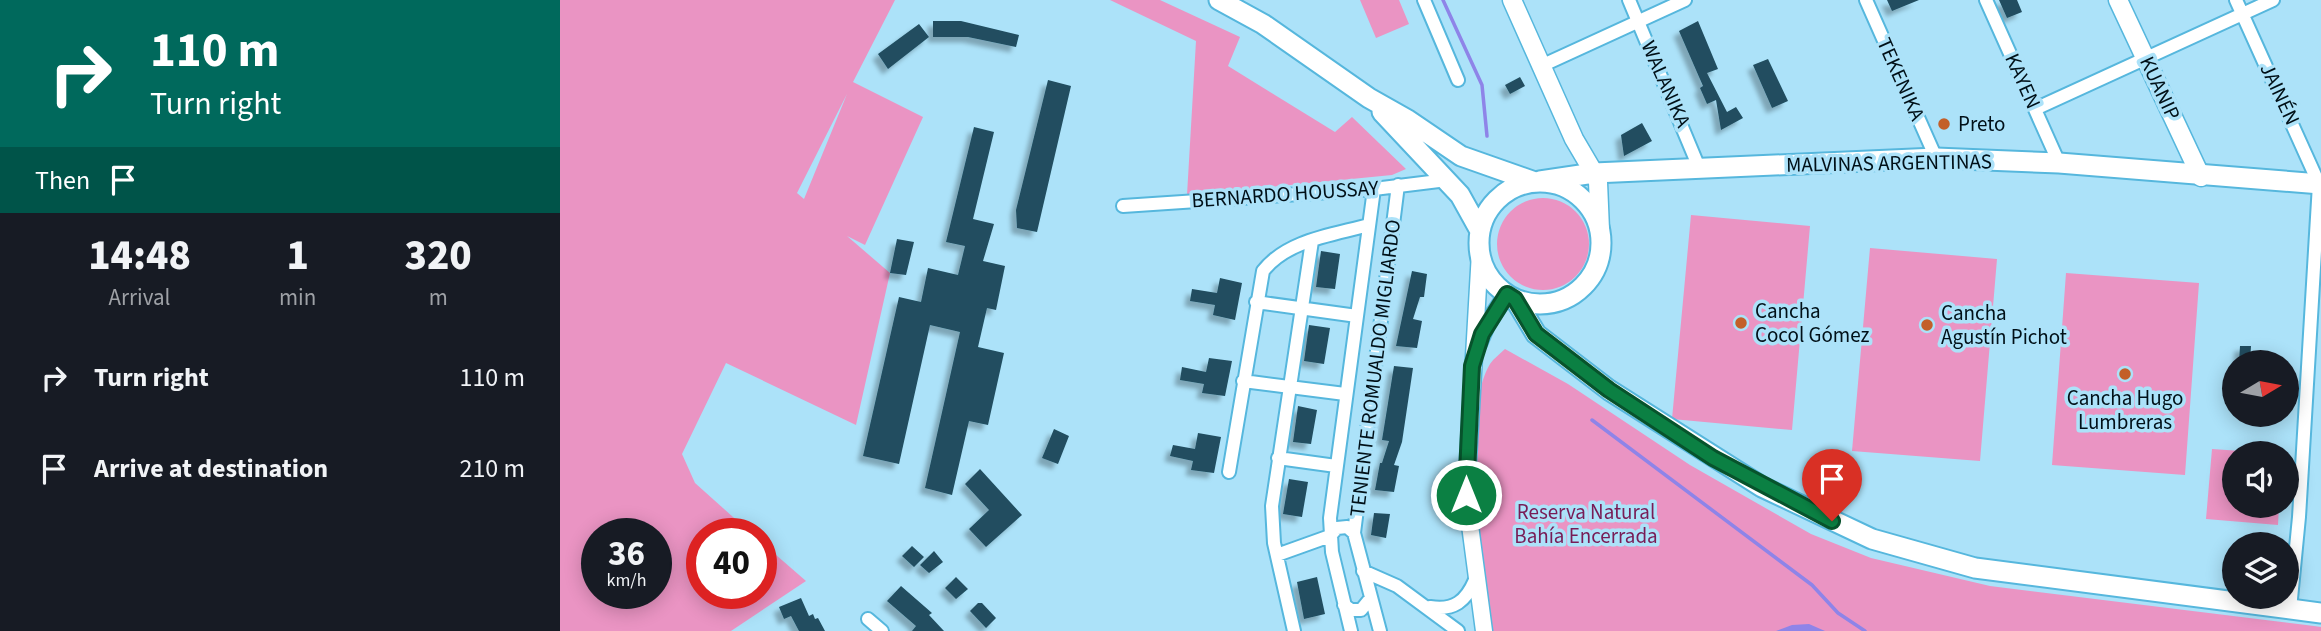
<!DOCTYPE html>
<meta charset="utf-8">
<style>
body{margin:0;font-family:"Source Sans 3",sans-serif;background:#20242c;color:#f1f3f6;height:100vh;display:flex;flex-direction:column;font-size:26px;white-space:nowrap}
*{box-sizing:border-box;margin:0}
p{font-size:23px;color:#9ea1a6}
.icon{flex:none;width:38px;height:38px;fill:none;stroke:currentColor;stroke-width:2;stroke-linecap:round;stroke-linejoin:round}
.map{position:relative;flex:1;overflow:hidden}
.sheet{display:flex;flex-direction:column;background:#171b24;width:560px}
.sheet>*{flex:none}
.top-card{background:#00695c;color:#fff;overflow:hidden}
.needle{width:46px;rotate:80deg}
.buttons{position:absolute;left:1662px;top:350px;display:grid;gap:14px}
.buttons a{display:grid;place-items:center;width:77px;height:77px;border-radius:50%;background:#171b24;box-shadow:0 4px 18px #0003;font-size:35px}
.speed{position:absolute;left:21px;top:518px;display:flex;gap:14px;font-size:35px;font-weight:700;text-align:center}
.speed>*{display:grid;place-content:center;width:91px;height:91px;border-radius:50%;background:#171b24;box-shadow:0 4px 18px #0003;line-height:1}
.speed small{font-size:18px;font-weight:400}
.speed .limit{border:10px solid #d22;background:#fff;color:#111}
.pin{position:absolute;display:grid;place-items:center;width:60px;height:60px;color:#fff;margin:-72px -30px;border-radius:50% 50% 50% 0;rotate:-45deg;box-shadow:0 0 7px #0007}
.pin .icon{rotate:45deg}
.me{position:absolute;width:77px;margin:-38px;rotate:0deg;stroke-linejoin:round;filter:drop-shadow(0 0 5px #0008)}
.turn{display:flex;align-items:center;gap:24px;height:147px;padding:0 35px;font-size:32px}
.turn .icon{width:91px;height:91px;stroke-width:2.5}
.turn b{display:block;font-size:49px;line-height:60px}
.then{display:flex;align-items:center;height:66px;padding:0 35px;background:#0003;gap:14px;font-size:26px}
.eta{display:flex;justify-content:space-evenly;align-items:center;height:119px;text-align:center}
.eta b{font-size:42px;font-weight:800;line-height:49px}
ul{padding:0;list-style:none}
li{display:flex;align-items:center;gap:21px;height:91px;padding:0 35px}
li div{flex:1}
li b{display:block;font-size:26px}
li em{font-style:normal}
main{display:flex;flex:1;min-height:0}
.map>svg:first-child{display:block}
.green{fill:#ea94c3;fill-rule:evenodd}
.water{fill:#8e84e8}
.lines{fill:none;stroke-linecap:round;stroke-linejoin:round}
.stream{stroke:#8e84e8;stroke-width:3.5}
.building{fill:#204e60;filter:url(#shadow)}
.minor-casing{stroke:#56b7dd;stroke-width:16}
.tertiary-casing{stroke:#56b7dd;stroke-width:19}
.secondary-casing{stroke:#56b7dd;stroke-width:21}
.primary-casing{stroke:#56b7dd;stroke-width:23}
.minor{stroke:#fff;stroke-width:12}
.tertiary{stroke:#fff;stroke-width:16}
.secondary{stroke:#fff;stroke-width:18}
.primary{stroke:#fff;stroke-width:19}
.route-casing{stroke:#07532c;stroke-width:18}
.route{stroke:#0b8043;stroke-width:12}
.poi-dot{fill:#c35f29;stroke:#ace2f9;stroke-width:2.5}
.labels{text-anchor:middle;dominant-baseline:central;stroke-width:7;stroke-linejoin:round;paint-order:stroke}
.street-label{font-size:21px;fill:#001018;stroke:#ace2f9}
.poi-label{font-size:21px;fill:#001018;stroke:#ace2f9;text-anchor:start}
.park-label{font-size:21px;fill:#781c56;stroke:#ace2f9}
</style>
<main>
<section class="sheet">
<div class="top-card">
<div class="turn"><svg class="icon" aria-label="right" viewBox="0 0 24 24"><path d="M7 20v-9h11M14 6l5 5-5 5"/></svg><div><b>110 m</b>Turn right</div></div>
<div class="then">Then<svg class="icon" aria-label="arrive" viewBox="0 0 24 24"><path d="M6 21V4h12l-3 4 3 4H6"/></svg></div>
</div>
<div class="eta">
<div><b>14:48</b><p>Arrival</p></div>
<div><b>1</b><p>min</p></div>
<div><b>320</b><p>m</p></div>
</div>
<ul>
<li><svg class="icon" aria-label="right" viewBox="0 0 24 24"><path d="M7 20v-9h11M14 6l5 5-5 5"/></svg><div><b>Turn right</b></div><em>110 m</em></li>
<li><svg class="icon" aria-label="arrive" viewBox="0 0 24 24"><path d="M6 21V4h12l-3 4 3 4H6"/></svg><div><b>Arrive at destination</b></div><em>210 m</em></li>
</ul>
</section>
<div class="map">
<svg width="1761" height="631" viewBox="0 0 1761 631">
<defs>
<filter id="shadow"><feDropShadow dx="-5.5" dy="5.5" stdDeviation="2" flood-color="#0004"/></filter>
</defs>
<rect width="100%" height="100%" fill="#ace2f9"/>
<path class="green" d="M0,0H335L293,82L363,117L305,245L287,236L330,273L296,425L166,363L122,454L135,483L192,534H142V593H201V542L246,581L171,631H0ZM287,94L244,199L237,193ZM37,534H96V593H37Z
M550,0H600L680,37L668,66L775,132L792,117L846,169L832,175L627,195L636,41Z
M800,0H839L849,24L816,38Z
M937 244a46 46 0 1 1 92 0a46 46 0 1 1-92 0Z
M1131,215L1250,226L1232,430L1112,419Z
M1310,248L1437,259L1420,461L1292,451Z
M1506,273L1639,283L1625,475L1492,465Z
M945,349L1008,384L1130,465L1251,534L1311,558L1430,586L1754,626L1761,627V631H933C922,573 899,415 930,364C934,358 940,354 945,349Z
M1652,449L1710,453H1675V506H1719L1718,525L1646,519Z"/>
<path class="water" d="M1249,624L1265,631H1216L1232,625Z"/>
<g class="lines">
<path class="stream" d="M883,0L922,85L927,136
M1032,420L1252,585L1278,613L1305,631"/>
</g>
<path class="building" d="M1327,0H1359L1332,11Z
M1439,0H1457L1462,12L1447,18Z
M373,21H401L459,35L456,47L408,37H373Z
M1138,21L1158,69L1147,73L1167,112L1176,107L1183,118L1161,130L1156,100L1147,104L1140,88L1143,86L1119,31Z
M359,24L369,37L328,69L318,54Z
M1208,59L1228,101L1212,108L1193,65Z
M960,77L965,86L950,94L945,85Z
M488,80L511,86L477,232L457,228L456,210Z
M1082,123L1092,141L1064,156L1061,135Z
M414,127L434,132L413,219L434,224L423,261L445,266L436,310L427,308L418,347L444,353L428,425L409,421L392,495L365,488L400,332L370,325L339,464L303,456L339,297L361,302L368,268L398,275L405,246L386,242Z
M337,239L354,242L346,275L330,273Z
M761,251L780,254L775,289L756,287Z
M852,271L867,274L864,297H860L853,319L862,321L857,348L836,346Z
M660,278L682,283L675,320L653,315L655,305L630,301L632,289L657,293Z
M749,325L770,328L764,364L744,361Z
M1680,346H1691L1690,362H1679Z
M649,358L672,361L665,396L642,393L644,384L620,380L622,367L646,372Z
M834,366L853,368L842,442L834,465L839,466L834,492L815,490L820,463H822L829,441L822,440Z
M738,406L757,410L751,444L733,442Z
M494,429L509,436L498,464L482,458Z
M638,433L661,437L654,473L631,470L633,461L610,456L613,445L635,449Z
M420,469L462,515L426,547L409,529L429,510L405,484Z
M729,479L748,482L742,517L723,514Z
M814,513L830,514L826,538L811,535Z
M352,546L364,557L354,567L342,556Z
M374,551L383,562L369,573L360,565Z
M396,577L408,589L396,599L385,588Z
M757,577L765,614L744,619L737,582Z
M341,586L372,613L369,615L384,631H352L356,626L327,601Z
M241,598L249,616L253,614L255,619L258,618L265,631H239L231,616L224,619L219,607Z
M418,603H422L436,618L426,628L410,611Z"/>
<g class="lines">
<g class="minor-casing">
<path id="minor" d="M864,0L898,80
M1069,0L1140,170
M1306,0L1376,158
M1426,0L1499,163
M1676,0L1759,184L1739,517L1730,609
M981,66L1125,0
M1475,109L1713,0
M563,206L814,189L887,180
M696,302L797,316
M683,381L785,394
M718,458L776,466
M669,472L703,271C727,240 773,235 809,225
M717,555L770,536L777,528L787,527L794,533
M803,571L837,586L898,631
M784,605L791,610H801L810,599
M870,607C894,611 906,601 915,580
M308,619L322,631
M734,631L714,543L712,506L752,241
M791,631L772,552L770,518L814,189
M820,631L794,533L838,185"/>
</g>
<g class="tertiary-casing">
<path id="tertiary" d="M920,252L906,495L924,631
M919,343L927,324L947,294"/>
</g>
<g class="secondary-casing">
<path id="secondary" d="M952,0L1014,139L1034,173L1038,182L1040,230
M1558,0L1641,177"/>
</g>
<g class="primary-casing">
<path id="primary" d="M659,0L703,24L809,98L848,120L901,156L975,182
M822,112L900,195L920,231
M980,181L1034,173L1376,158L1499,163L1761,184
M919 243a61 61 0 1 1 122 0a61 61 0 1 1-122 0Z
M955,299L976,334L1049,390L1202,487L1312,539L1415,568L1761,613"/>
</g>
<use href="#minor" class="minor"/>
<use href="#tertiary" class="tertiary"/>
<use href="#secondary" class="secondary"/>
<use href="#primary" class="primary"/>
</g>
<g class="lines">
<g class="route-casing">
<path id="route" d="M906,495L912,366L922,334L947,294L955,299L976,334L1049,390L1153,458L1272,521"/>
</g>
<use href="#route" class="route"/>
</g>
<g class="poi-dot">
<circle cx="1384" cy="124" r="7"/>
<circle cx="1181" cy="323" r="7"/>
<circle cx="1367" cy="325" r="7"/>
<circle cx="1565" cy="374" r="7"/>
</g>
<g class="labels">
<g class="street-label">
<text transform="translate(1341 79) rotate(66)">TEKENIKA</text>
<text transform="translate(1463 81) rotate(66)">KAYEN</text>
<text transform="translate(1106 84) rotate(66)">WALANIKA</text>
<text transform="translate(1600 88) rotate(65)">KUANIP</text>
<text transform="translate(1720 94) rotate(65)">JAINÉN</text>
<text transform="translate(1329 163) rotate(-1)">MALVINAS ARGENTINAS</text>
<text transform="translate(725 194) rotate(-4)">BERNARDO HOUSSAY</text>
<text transform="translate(815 368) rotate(-83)">TENIENTE ROMUALDO MIGLIARDO</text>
</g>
<g class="poi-label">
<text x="1398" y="124">Preto</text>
<text x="1195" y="311">Cancha<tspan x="1195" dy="24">Cocol Gómez</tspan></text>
<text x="1381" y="313">Cancha<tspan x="1381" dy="24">Agustín Pichot</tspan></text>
<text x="1565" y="398" text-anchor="middle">Cancha Hugo<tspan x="1565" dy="24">Lumbreras</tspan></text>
</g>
<g class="park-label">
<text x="1026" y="512">Reserva Natural<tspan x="1026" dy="24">Bahía Encerrada</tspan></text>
</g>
</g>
</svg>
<div class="buttons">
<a><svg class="needle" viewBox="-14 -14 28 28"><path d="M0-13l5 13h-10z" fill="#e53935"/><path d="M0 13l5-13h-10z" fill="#9ea1a6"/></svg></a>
<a><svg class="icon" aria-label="sound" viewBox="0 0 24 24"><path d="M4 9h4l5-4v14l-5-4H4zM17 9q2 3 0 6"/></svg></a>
<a><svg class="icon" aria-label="layers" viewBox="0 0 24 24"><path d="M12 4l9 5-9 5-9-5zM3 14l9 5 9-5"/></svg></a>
</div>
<div class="speed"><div>36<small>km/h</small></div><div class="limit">40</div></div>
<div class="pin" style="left:1272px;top:521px;background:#d93025"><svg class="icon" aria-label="arrive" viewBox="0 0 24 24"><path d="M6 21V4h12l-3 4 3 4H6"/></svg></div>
<svg class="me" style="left:906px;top:495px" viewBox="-20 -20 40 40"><circle r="17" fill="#0b8043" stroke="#fff" stroke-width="3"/><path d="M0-11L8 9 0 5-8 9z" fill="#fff"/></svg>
</div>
</main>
